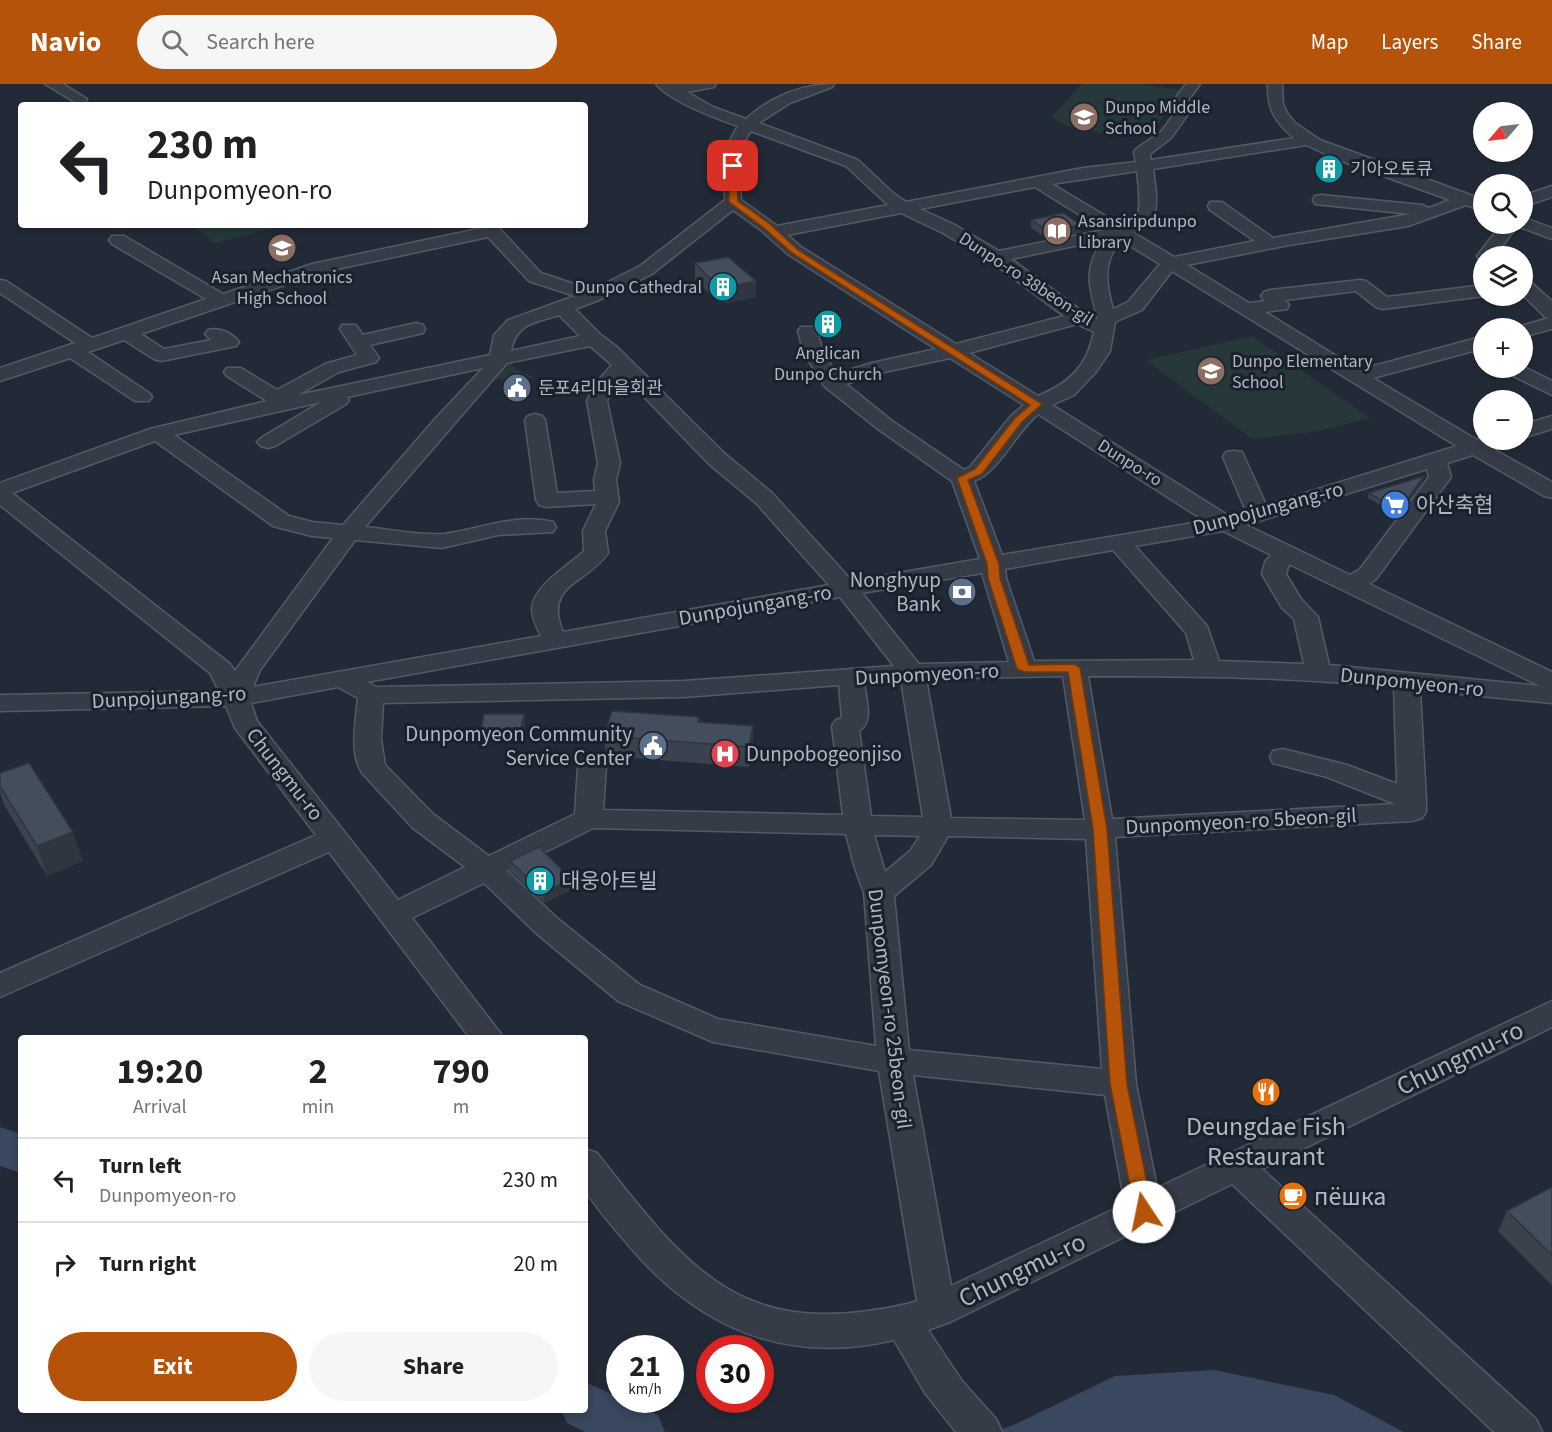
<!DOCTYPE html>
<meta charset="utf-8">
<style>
body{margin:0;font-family:"Source Sans 3","Noto Sans KR",sans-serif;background:#f6f6f6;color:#202124;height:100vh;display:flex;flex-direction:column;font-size:22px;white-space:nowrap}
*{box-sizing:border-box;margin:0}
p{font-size:20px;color:#757577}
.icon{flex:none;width:33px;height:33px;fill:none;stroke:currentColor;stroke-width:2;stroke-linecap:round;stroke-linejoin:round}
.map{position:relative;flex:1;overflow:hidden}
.panel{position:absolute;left:18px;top:951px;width:570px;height:378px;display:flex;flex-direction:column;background:#fff;border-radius:6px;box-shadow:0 3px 9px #0003}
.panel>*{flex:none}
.guide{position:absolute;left:18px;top:18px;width:570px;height:126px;border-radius:6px;box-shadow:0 3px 9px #0003;background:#fff;color:#202124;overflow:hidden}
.needle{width:39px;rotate:242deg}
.tools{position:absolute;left:1473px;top:18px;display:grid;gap:12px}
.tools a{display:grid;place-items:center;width:60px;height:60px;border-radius:50%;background:#fff;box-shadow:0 3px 9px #0003;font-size:30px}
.speed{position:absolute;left:606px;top:1251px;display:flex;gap:12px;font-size:30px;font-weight:700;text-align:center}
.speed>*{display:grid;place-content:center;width:78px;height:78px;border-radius:50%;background:#fff;box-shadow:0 3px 9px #0003;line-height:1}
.speed small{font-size:15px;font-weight:400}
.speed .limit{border:9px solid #d22;background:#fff;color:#111}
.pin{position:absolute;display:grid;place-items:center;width:51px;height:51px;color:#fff;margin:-26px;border-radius:12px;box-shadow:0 3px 9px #0006}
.me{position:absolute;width:66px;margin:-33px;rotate:349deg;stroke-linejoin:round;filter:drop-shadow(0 0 4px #0008)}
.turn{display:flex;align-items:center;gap:21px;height:126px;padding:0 30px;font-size:27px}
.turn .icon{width:78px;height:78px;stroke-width:2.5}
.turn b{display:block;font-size:42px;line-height:51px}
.eta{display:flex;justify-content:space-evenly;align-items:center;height:102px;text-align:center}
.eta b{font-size:36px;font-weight:700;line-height:42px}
.button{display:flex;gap:12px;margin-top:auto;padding:12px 30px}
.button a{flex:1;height:69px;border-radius:36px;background:#b45309;color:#fff;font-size:24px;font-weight:700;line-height:69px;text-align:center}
.button a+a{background:#f6f6f6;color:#202124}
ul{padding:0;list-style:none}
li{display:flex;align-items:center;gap:18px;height:84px;padding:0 30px;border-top:2px solid #e0e0e0}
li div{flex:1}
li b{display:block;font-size:22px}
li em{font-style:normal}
header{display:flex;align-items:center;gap:36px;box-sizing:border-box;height:84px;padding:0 30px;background:#b45309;color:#fff}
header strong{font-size:28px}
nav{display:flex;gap:33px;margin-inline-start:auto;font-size:21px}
.search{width:420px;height:54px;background:#f6f6f6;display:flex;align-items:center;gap:15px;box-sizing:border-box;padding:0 21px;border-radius:33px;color:#757577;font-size:22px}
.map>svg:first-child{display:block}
.green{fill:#27383a}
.water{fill:#39475f}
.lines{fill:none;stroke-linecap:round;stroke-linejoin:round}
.river{fill:#39475f;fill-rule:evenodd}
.minor-casing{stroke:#535a65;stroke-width:3}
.minor{fill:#363c47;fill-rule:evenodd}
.wall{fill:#3a424e}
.shaded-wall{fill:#303640}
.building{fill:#444d5b;stroke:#303640;stroke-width:1.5}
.route{fill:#b45309;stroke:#753606;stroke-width:1.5}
.labels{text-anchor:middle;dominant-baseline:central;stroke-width:6;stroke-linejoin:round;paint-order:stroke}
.far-poi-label{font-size:18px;fill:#b0b7c4;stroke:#1b212c;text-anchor:start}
.far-street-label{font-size:18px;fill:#b0b7c4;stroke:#1b212c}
.poi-label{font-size:21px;fill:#b0b7c4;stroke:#1b212c;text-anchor:start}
.street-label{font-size:21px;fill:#b0b7c4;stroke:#1b212c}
.near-street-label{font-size:26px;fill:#b0b7c4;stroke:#1b212c}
.near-poi-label{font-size:26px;fill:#b0b7c4;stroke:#1b212c}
</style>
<header>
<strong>Navio</strong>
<div class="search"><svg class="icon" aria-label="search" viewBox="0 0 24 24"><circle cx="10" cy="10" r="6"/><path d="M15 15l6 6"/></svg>Search here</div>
<nav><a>Map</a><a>Layers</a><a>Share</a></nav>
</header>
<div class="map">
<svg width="1552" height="1348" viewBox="0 0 1552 1348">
<rect width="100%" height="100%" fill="#222a37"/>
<path class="green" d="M1082,0H1138L1180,6L1150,53C1129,51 1064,49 1052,32Z
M192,141H286L214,159Z
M1252,252L1370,334L1319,347L1252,355L1146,276Z
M510,278L516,285L535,294L494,296L504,280Z"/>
<path class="water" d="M1214,1286L1334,1311L1404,1348H988L1009,1343L1115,1292Z"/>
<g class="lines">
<path class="river" d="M0,1043L21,1050V1089L0,1082Z
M585,1298L658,1331L665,1348H585L567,1339L561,1326H585Z"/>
<g class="minor-casing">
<path id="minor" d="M45,0H63L87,15L85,18H75Z
M656,0H716L714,3L687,8L713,23L746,35C770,13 802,0 834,0L832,3L790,19L759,39L858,76L893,109L906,118L1083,84L1136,78L1134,68L1136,65L1161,48L1177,26L1175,15L1186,0H1200L1189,15L1191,26L1171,54L1150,70L1151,76L1294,54C1275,38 1267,25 1268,0H1282L1283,20L1287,29L1295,39L1320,56L1484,116V127L1466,121L1408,142L1289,161L1187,181L1249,219L1265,217L1261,212L1264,208L1270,206L1360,196L1366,197L1387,213L1484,201V212L1383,225L1376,223L1356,207L1285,216L1289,221L1287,225L1265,228L1359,286L1484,252V264L1373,294L1477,356L1484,354L1509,356L1506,360L1493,365L1552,398V414L1544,412L1473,371L1447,379L1451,393L1376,495L1369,500L1552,588V619L1420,606L1426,716V728L1422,734L1412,737L1115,753L1136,1000L1157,1104L1552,917V943L1262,1085L1536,1335L1542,1348H1494L1232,1100L950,1238L928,1246L962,1297L996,1335L1002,1348H956L925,1309L894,1256C787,1281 700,1245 630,1163C620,1151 591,1119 586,1106C581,1096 585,1076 585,1065L597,1069C691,1189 742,1257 907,1220L917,1217L879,987L713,958L618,917L536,849L484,799L412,834L504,954H470L329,768L0,913V889L316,751L235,644L226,622L0,627V611L219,607L210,589L0,421V399L150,345L267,317L227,292L224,288L227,284H241L277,306L325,280L357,271L340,245L342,241H356L363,251L416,239L423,241L425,245L423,249L370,261L379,274L376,278L339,288L298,311L490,271L494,251L508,236L575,212L529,197L488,153L323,188L141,250L164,265L211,256L205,250L208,246C219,243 232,249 239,258L236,262L161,277L154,275L124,256L88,268L149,309L152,313L149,317H135L70,274L0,297V284L75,259L0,209V196L6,197L92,254L206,215L112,160L109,156L112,152H124L223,210L312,180L492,142L498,143L541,189L592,206L640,182L725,116L724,67L738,42C715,34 671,18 656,0ZM751,47L846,82L888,121L777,142L741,116C740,91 734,69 751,47ZM1306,61L1339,76L1450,116L1429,124L1422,121L1321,111L1315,112L1313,116L1315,120L1411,130L1273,154L1222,118H1210L1208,122L1210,126L1255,157L1174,173L1134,149C1164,139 1156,110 1153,85ZM1137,87C1138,98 1143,128 1135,136C1132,139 1126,140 1122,142L1052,100ZM1035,103L1104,146L999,167L955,141L920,125ZM733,126L761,146L789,171L936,265L872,279L836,290L824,269L815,243H801L798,247L804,269L824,302L878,345L952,397L980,475L852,497L772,409L725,370L617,263L601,251L575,225L599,216L652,190ZM901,129L943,149L990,177L1064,232L956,260L801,163L787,151ZM1103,156C1083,184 1089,204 1098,235L1086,230L1011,175ZM1122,157L1160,180L1128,218L1113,225C1106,201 1102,175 1122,157ZM1172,187L1442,353L1457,362L1266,421L1242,368L1234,367L1226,368L1223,373L1246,427L1229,432L1052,321L1074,311L1096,288L1110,267L1115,238L1142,226ZM559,231L580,252L511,267C516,239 535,239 559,231ZM1077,240L1094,248C1087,282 1070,299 1038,312L969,269ZM590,262L612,281L595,300L587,317L598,379L594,396L595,407L557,409L545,336L542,332L535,330L528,332L525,336L536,416L539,421L547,423L596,420L583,447L584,467C569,481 532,503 532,525C532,534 537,544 541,552L253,603L260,586L355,456L442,464L498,451L553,448L556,443L553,438C516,429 480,445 444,450C423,452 387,445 365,443L507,279ZM950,274L1024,321L1011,332L970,383L964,386L892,337L846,300L884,288ZM483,284L435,335L343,441L312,438L289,432L174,351L321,318L261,354L257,358L261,362L268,364L275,362L346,320L349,316L347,313ZM624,292L709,380L756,419L829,501L563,548C543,500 586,501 608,469L605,447L619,418L616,396L620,379L607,317L611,306ZM1038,330L1205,437L1002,471L974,397C999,388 1016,348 1038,330ZM155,357L273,442L312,452L333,454L235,587L230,580L12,409ZM1427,385L1429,393L1360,485L1350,491L1246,441ZM1223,447L1271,471L1265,478L1262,490L1282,524L1294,535L1304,580L1219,577L1207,542L1135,462ZM1113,466L1186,549L1194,576L1034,577L1006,494L1005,485ZM1289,480L1540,602L1329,581L1318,533L1301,515L1286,490ZM982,489L1009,578L919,580L862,509ZM840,513L894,582L684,597L376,603L367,598ZM1063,592L1085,736L951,734L926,595ZM1088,592C1191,592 1292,593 1394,603L1397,700L1347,681L1283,665L1273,667L1270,673L1273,679L1327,693L1395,720L1112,735ZM901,596L923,733L871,732L859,646C874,640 866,613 864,599ZM839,601L842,634L836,636L832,642L843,731L603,726L606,683L602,677L592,674L582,677L578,683L575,730L489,772L433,730L385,681L381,655L383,619L684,613ZM338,603L358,614C356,637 349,669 362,689L413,744L465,783L398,816L257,637L251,619ZM593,744L846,750L854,781L864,809L876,962L718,935L640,901L558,835L507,787ZM874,751L920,752L910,767L885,788ZM948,752L1086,755L1102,985L909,966L894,812L931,781ZM913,991L1105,1011L1125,1120L951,1202Z
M1552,102V113L1522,123V112Z
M1522,133L1552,144V155L1517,142L1495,172H1484V177L1480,176L1477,172L1502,140H1522Z
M1522,195L1528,196L1552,217V245L1522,253V244H1514L1549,234L1545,233L1522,210Z
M1522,282L1552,297V311L1505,288L1502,284H1522Z
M1552,332V345L1522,354V341Z"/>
</g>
<use href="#minor" class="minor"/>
</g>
<path class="wall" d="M1031,136L1081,141V148L1048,155L1031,144Z
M695,179L756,197V213L728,219L717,217L695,195Z
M1424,392L1423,397L1397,431L1368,414L1369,409Z
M524,630L525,640L523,656H483L481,646Z
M699,633L700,638L753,661L749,683L606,672L604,652Z
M0,689L83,777L47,792L4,721L0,709Z
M510,777L571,795L572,805L544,819L511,788Z
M1552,1103V1201L1498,1147L1507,1127Z"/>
<path class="shaded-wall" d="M1081,141V148L1048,155V147Z
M756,197V213L728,219V203Z
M1424,392L1423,397L1397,431L1399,427Z
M524,630L525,640L523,656L521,646Z
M753,642V661L749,683V663Z
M73,748L83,777L47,792L37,762Z
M571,795L572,805L544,819L543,809Z"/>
<path class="building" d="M1063,129L1081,141L1048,147L1031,136Z
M728,173L756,197L728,203L716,201L695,179Z
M1424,392L1399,427L1369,409Z
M612,627L699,633L698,638L753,642L749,663L604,652Z
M484,630H524L521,646H481Z
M29,679L73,748L37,762L0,702V689Z
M539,763L571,795L543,809L510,777Z
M1552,1103V1171L1507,1127Z"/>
<path class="route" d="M733,80L737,82L738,117L770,140L798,166L1042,320L1022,338L982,390L968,396L999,480L1000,494L1029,581L1074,580L1080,584L1107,745L1127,1000L1153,1128L1150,1133L1144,1136L1137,1133L1135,1128L1110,1000L1093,745L1068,588H1024L1017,585L988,494L987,480L957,394L975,385L1015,334L1030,321L792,169L764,144L729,118V82Z"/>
<defs>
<g id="school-disc" transform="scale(1.5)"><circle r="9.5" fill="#8d6e63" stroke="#1b212c"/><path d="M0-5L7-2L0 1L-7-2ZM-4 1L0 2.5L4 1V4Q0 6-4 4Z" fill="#fff"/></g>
<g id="building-disc" transform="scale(1.5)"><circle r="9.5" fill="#0f9aa8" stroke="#1b212c"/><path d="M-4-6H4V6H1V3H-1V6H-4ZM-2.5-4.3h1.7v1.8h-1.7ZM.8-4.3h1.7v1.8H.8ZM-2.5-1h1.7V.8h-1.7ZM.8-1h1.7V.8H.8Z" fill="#fff"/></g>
<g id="library-disc" transform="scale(1.5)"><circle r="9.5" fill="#8d6e63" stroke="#1b212c"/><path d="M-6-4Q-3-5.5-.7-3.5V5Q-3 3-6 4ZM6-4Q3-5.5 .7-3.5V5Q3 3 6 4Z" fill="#fff"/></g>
<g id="civic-disc" transform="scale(1.5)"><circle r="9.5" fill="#5c6f8a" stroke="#1b212c"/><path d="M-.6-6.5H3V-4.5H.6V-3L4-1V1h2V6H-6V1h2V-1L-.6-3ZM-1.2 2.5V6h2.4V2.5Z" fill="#fff"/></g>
<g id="supermarket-disc" transform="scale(1.5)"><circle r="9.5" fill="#3f7fe0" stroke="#1b212c"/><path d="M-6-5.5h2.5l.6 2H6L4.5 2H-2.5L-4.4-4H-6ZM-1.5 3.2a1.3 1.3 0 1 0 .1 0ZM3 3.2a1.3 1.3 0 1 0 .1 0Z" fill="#fff"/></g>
<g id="bank-disc" transform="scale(1.5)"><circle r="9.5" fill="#5c6f8a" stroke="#1b212c"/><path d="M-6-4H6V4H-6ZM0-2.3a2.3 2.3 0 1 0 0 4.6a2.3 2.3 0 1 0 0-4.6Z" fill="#fff"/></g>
<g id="hospital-disc" transform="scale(1.5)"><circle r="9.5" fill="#e0444e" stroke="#1b212c"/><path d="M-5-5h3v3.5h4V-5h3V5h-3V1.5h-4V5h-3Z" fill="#fff"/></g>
<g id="restaurant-disc" transform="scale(1.5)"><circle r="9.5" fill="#e8710a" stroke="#1b212c"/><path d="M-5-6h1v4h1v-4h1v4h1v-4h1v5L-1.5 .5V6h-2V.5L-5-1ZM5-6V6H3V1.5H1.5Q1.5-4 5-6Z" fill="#fff"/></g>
<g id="cafe-disc" transform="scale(1.5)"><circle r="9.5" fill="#e8710a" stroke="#1b212c"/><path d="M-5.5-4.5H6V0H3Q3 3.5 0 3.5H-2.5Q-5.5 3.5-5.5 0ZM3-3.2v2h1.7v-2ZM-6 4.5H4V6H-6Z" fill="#fff"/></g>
</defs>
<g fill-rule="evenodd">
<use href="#school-disc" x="1084" y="33"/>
<use href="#building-disc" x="1329" y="85"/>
<use href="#library-disc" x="1057" y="147"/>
<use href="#school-disc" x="282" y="164"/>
<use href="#building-disc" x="723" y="203"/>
<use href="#building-disc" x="828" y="240"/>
<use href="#school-disc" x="1211" y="287"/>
<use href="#civic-disc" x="517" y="304"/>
<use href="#supermarket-disc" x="1395" y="421"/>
<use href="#bank-disc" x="962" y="508"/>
<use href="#civic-disc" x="653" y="662"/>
<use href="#hospital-disc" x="725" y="670"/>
<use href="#building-disc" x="540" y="797"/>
<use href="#restaurant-disc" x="1266" y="1008"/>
<use href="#cafe-disc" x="1293" y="1112"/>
</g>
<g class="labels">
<g class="far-poi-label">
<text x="1105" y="23">Dunpo Middle<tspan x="1105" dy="21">School</tspan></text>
<text x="1350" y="85">기아오토큐</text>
<text x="1078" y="137">Asansiripdunpo<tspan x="1078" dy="21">Library</tspan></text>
<text x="282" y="193" text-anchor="middle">Asan Mechatronics<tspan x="282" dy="21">High School</tspan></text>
<text x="702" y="203" text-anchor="end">Dunpo Cathedral</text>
<text x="828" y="269" text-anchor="middle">Anglican<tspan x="828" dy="21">Dunpo Church</tspan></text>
<text x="1232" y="277">Dunpo Elementary<tspan x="1232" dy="21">School</tspan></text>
<text x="538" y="304">둔포4리마을회관</text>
</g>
<g class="far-street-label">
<text transform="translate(1026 195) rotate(33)">Dunpo-ro 38beon-gil</text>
<text transform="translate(1130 379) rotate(32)">Dunpo-ro</text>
</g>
<g class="poi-label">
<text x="1416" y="421">아산축협</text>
<text x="941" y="496" text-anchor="end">Nonghyup<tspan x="941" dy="24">Bank</tspan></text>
<text x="632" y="650" text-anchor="end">Dunpomyeon Community<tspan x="632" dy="24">Service Center</tspan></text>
<text x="746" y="670">Dunpobogeonjiso</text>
<text x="561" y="797">대웅아트빌</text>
</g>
<g class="street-label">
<text transform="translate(1268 424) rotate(-15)">Dunpojungang-ro</text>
<text transform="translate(755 521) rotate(-10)">Dunpojungang-ro</text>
<text transform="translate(927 590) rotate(-3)">Dunpomyeon-ro</text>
<text transform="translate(1412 598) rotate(6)">Dunpomyeon-ro</text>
<text transform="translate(169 613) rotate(-3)">Dunpojungang-ro</text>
<text transform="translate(285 690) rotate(52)">Chungmu-ro</text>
<text transform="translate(1241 737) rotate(-3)">Dunpomyeon-ro 5beon-gil</text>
<text transform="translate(890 925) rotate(83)">Dunpomyeon-ro 25beon-gil</text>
</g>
<g class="near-street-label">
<text transform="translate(1460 974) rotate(-26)">Chungmu-ro</text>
<text transform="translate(1022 1186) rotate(-26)">Chungmu-ro</text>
</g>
<g class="near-poi-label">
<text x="1266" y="1042">Deungdae Fish<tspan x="1266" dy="30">Restaurant</tspan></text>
<text x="1314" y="1112" text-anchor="start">пёшка</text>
</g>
</g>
</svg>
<div class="tools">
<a><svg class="needle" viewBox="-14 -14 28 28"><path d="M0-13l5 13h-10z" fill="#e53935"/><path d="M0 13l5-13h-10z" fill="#757577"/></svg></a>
<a><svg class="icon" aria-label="search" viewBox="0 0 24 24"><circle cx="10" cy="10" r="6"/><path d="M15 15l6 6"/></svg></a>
<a><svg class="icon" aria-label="layers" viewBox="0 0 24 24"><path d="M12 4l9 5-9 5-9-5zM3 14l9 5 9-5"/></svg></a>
<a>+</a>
<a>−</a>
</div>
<div class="speed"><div>21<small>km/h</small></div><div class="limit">30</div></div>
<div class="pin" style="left:733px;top:82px;background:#d93025"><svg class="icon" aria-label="arrive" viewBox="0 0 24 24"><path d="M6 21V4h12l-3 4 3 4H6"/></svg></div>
<svg class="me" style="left:1144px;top:1128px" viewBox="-20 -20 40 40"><circle r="19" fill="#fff"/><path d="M0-13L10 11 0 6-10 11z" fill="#b45309"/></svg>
<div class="guide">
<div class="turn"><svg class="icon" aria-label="left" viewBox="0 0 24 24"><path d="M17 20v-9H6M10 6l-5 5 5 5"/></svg><div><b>230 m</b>Dunpomyeon-ro</div></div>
</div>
<section class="panel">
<div class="eta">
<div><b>19:20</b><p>Arrival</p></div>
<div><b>2</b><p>min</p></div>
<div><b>790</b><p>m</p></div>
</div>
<ul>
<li><svg class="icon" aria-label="left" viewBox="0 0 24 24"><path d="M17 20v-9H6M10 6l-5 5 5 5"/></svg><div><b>Turn left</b><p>Dunpomyeon-ro</p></div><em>230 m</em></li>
<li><svg class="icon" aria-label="right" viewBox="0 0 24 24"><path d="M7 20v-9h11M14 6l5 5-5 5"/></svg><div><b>Turn right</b></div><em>20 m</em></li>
</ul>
<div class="button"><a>Exit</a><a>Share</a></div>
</section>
</div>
